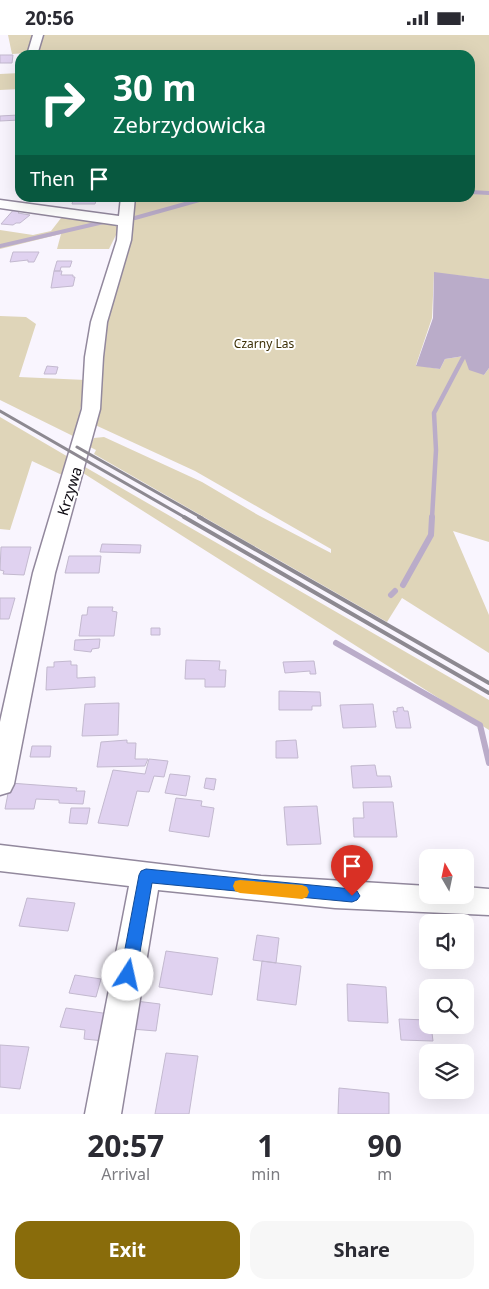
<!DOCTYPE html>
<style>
body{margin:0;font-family:"Noto Sans",sans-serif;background:#f7f7f7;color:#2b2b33;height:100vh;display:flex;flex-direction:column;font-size:19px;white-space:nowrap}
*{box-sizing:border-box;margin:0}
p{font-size:16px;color:#7c7c81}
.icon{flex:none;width:28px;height:28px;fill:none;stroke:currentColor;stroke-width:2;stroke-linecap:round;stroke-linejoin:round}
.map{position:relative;height:1079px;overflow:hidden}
.sheet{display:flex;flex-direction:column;background:#fff;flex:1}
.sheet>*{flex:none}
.banner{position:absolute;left:15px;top:15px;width:460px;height:152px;border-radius:15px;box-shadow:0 5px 20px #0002;background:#0b6e4f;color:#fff;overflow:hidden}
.needle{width:32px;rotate:351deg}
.controls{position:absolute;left:419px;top:814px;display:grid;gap:10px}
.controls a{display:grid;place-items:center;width:55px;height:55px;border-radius:10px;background:#fff;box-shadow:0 5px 20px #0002;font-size:25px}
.pin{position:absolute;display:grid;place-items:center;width:42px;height:42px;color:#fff;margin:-51px -21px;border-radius:50% 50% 50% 0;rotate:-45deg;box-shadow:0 0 5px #0007}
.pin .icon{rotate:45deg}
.me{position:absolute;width:55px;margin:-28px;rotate:10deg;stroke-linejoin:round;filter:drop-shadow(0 0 4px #0008)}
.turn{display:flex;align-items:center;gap:18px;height:105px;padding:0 15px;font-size:22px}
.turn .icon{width:65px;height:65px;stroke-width:2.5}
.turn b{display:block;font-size:35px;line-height:42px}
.then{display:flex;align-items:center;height:48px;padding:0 15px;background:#0003;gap:10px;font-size:19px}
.eta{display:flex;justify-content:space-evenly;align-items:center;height:85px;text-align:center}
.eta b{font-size:30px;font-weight:700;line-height:35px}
.button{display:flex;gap:10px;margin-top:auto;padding:10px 15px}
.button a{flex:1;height:58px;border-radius:15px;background:#896c0b;color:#fff;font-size:20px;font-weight:700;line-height:58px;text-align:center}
.button a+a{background:#f7f7f7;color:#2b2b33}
.status{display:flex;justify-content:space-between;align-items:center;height:35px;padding:0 25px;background:#fff;direction:ltr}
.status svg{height:14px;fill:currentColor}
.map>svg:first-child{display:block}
.green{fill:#dfd5b9}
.water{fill:#baacc9}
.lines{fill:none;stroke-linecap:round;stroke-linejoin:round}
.stream-far2{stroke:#baacc9;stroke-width:4}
.stream-far1{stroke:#baacc9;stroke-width:4.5}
.stream{stroke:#baacc9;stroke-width:6}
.building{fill:#e0d2f0;stroke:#c3b9cf}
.minor-casing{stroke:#92889d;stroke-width:3}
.minor{fill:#fff;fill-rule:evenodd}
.rail-far1{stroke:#8d8991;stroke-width:3}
.rail{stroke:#8d8991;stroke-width:4}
.route{fill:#1a73e8;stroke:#114b97}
.slow{fill:#f59e0b}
.labels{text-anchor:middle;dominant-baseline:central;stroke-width:4;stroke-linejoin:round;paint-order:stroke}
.far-park-label{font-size:12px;fill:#3c2f06;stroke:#fff}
.street-label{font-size:15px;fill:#0d0a11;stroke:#fff}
</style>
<div class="status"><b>20:56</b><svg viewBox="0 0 49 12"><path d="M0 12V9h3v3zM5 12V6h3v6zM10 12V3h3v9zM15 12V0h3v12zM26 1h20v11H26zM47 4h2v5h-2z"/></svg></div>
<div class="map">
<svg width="489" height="1079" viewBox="0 0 489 1079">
<rect width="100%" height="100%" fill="#f9f5fe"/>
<path class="green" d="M8,0H35L29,18L12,19Z
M41,0H489V244L434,238L432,283L416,330L440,334L445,324L464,321L484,340L489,333V507L453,496L489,580V618L402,563L387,587L94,419L96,415L90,412L94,403L104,402L202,447L258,480L331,518V514L195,436L93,389L104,294L131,163L470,162V20H35Z
M20,38V54L0,55V39Z
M65,178L118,188L120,192L109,214H57L61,199L0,214V195L33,200L51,196Z
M0,281L26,282L36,289L19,342L86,345L75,402L0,365Z
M0,382L70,423L62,440L32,426L10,495L0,494Z
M85,432L489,665V695L83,438Z"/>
<path class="water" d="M434,237L489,244V333L484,340L469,335L464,321L445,324L440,334L416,331L433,283Z"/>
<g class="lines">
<path class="stream-far2" d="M470,157L489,158
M135,183L210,162
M0,211L108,186"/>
<path class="stream-far1" d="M432,483L436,415L434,378L464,321"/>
<path class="stream" d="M403,550L431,500L432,482
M391,560L395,556
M336,608L480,690L489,728"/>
</g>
<path class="building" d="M0,20H13L12,28H0Z
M18,80L19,85L0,86V81Z
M67,162H97L95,169H72L73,165H66Z
M16,172L24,173L18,178L30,180L20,188H16L13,190L1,189Z
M13,217H39L34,227H28V225L10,227Z
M57,226H72L70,232H61L60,236H54Z
M54,236H62L61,240H73V242H75L73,251L51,253Z
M47,331L58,332L56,339H44Z
M102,509L141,510L140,518L100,517Z
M1,512H31L24,540L3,539L4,536L0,535Z
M69,521H101L99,538H65Z
M0,563H15L9,584H0Z
M88,572H113L112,576L117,577L114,601H79L82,580H87Z
M151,593H160V600H151Z
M100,604L99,613L92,614L91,617L74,615L75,605Z
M186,625L220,626L219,635H226L225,652H205V644H185Z
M71,626V630H77V643L95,642V652L46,655L47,632H54V627Z
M314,626L316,639H310V636L285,638L283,627Z
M279,656L320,657L321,671H312V675H279Z
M119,668L118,700L82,701L85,669Z
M373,669L376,692L343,693L340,670Z
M403,672L404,676H408L411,693H396L393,676L397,677V673Z
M127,705V708H136L135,724H148L145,731L97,732L101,707Z
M296,705L298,723H276V706Z
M32,711H51L50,722H30Z
M149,724L168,726L164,742L154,741L149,757L137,756L128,791L98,788L113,735L145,739Z
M375,730L377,741H390L392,752L353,753L351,731Z
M170,739L190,741L186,761L165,758Z
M206,743L216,744L214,755L204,753Z
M10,748L77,753L76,756H85L83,769L59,768V765L36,764L34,774H5Z
M176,763L202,766L201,771L214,773L209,802L169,796Z
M363,767H393L397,802H354L353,783H364Z
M317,771L321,809L287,810L284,772Z
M71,773H90L87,789L69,788Z
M27,863L75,868L68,896L19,891Z
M257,900L279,903L276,928L253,925Z
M166,916L218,923L212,960L159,952Z
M262,926L301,931L296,970L257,965Z
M75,940L101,944L96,962L69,958Z
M347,949L386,952L388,988L348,986Z
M136,966L160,969L156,996L131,994Z
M66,973L110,979L104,1006L84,1004L85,995L60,992Z
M399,984L428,985V990H431L433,1006L401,1005Z
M0,1010L29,1012L20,1054L0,1052Z
M166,1018L198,1021L189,1079H155Z
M339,1053L389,1058V1079H338Z"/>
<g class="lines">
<g class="minor-casing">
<path id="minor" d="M33,0H43L37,20H27Z
M121,162H135L131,205L107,287L103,322L100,374L55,538L14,749L10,757L0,760V687L33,538L82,374L85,322L91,287L117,205L118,190L0,173V165L119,181Z
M0,810L261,841L428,851V860H465V852L489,854V880L335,873L158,855L121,1079H85L129,851L0,836Z"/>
</g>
<use href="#minor" class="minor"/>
<path class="rail-far1" d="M0,376L186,483
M77,412L202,483"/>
<path class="rail" d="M184,482L489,658
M199,482L489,648"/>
</g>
<path class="route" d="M146,834L352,854L357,856L360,861L357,865L352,867L152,848L136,940L134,945L128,947L123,945L120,940L139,840L141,836Z"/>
<path class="slow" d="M240,845L302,850L307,852L309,857L307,862L302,864L240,858L235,856L233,851L235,846Z"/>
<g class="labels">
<g class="far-park-label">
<text x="264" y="308">Czarny Las</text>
</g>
<g class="street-label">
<text transform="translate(69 456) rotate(-73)">Krzywa</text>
</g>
</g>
</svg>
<div class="controls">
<a><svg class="needle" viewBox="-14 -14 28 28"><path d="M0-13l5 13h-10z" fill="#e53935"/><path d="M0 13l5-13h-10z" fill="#7c7c81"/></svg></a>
<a><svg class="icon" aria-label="sound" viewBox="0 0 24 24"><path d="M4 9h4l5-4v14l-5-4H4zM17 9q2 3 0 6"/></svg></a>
<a><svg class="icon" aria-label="search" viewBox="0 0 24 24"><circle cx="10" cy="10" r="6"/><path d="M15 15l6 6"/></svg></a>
<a><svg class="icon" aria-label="layers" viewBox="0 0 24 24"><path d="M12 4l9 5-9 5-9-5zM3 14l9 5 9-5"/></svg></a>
</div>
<div class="pin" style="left:352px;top:861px;background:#d93025"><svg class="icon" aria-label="arrive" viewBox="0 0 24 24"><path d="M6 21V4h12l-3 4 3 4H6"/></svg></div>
<svg class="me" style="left:128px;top:940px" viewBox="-20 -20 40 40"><circle r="19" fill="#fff"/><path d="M0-13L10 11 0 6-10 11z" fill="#1a73e8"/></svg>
<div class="banner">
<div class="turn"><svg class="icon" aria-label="right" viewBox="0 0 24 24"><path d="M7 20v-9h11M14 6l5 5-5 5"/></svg><div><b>30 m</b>Zebrzydowicka</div></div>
<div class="then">Then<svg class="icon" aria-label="arrive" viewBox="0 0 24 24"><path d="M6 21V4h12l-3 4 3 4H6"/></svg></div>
</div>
</div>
<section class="sheet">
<div class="eta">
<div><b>20:57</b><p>Arrival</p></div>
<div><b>1</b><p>min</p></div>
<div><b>90</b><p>m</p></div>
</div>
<div class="button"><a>Exit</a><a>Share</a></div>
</section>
